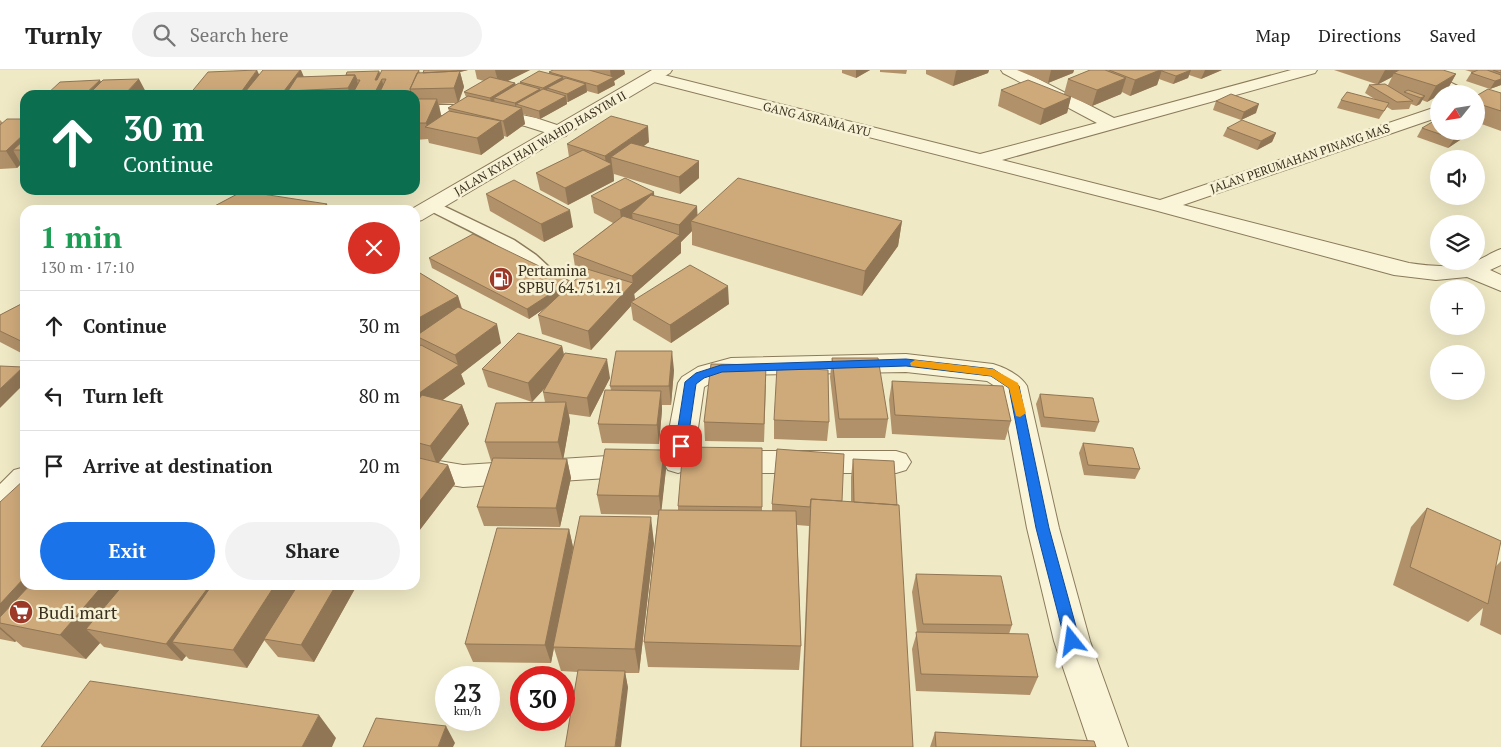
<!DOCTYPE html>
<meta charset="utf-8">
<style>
body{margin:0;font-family:"PT Serif",serif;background:#f2f2f2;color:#222;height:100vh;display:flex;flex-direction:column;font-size:19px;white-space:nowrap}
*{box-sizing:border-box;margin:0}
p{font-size:16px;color:#767676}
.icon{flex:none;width:28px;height:28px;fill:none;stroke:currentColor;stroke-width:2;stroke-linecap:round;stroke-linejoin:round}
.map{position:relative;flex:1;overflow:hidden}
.details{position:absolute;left:20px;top:135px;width:400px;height:385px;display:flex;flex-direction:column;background:#fff;border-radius:15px;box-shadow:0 5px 20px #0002}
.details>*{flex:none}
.banner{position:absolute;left:20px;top:20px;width:400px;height:105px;border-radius:15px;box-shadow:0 5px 20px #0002;background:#0b6e4f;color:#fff;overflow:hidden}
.needle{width:32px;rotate:240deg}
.buttons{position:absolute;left:1430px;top:15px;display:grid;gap:10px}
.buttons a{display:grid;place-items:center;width:55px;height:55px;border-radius:50%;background:#fff;box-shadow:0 5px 20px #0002;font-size:25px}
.speed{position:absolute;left:435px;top:596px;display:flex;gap:10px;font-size:25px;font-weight:700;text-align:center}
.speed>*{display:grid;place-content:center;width:65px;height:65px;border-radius:50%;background:#fff;box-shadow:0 5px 20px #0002;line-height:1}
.speed small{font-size:12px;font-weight:400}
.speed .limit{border:8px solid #d22;background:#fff;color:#111}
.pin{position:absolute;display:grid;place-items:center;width:42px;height:42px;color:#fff;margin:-21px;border-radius:10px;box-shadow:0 2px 8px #0006}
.me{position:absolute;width:55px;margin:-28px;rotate:345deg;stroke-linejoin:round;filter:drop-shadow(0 0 4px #0008)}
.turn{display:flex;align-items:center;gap:18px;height:105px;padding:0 20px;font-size:22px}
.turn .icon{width:65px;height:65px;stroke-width:2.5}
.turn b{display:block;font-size:35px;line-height:42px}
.round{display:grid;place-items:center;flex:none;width:52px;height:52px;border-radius:26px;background:#f2f2f2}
.headline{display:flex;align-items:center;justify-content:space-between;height:85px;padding:0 20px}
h1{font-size:30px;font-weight:800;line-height:38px;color:#1e9e55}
.action{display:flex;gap:10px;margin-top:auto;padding:10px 20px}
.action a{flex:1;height:58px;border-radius:30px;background:#1a73e8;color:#fff;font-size:20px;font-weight:800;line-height:58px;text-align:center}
.action a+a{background:#f2f2f2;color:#222}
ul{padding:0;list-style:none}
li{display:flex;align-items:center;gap:15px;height:70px;padding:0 20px;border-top:1px solid #e0e0e0}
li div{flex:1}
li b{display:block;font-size:19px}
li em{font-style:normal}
header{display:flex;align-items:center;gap:30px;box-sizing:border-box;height:70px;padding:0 25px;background:#fff;border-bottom:1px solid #e0e0e0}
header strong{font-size:24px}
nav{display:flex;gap:28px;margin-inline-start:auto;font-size:18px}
.search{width:350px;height:45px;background:#f2f2f2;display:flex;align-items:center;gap:12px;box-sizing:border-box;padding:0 18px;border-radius:28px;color:#767676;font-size:19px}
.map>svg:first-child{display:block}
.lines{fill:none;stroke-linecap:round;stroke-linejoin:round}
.service-casing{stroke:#8b7b5b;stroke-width:3}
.minor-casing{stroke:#8b7b5b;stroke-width:2}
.tertiary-casing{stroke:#8b7b5b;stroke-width:2}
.service{fill:#faf5d9;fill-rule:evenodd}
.minor{fill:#faf5d9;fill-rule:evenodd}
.tertiary{fill:#faf5d9;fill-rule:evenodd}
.wall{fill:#b19169;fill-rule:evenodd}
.shaded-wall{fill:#907655}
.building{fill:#cea97a;stroke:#907655}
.route{fill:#1a73e8;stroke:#114b97}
.slow{fill:#f59e0b}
.labels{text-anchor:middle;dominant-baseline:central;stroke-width:5;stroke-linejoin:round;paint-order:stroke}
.far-street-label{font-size:12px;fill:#3b301f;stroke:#f7f2d5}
.poi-label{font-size:15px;fill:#3b301f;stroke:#f7f2d5;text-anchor:start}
.near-poi-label{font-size:18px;fill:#3b301f;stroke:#f7f2d5;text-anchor:start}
</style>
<header>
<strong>Turnly</strong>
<div class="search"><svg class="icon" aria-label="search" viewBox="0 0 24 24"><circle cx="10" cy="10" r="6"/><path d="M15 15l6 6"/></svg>Search here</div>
<nav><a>Map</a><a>Directions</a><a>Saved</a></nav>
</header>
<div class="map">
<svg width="1501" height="677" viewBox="0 0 1501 677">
<rect width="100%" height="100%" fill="#efe9c5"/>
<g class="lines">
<g class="service-casing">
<path id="service" d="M433,131L514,170L536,185L563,210L560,214C544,218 534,200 522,192C493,170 459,156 427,139L425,136L427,133Z"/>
</g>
<g class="minor-casing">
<path id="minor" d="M1001,0H1021L1114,48L1291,0H1317L1315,3L1002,90L1160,130L1439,36V47L1183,135L1409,193C1430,196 1457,199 1476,191C1484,188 1492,182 1501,179V195L1490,200L1501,205V221L1467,207L1436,210L1394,205L1154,140L646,10L644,7L646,4L652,2L980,84L1097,53L1003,3Z
M1404,0H1425L1466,20L1468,24H1447L1406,3Z
M415,35H475L536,48L566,58L569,62L566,66L560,67L525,56L475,45H415Z
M906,284L993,294C1006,298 1020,305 1027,316L1059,458L1090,571L1128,677H1090L1054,571L1027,458L1001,320L987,311L906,302L738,305L721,307L704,317L693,392L688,400L678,403L668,400L663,392L678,313L682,307L698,297L731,288Z
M725,381H896L906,384L911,392L906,400L896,403H725L715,400L710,392L715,384Z
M640,384L650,387L655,395L650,403L640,406L463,417L415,409V387L463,395Z"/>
</g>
<g class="tertiary-casing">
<path id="tertiary" d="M652,0H672L670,3L422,150L415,152V140H410Z
M25,397V427L11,441L0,445V414L14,400Z"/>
</g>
<use href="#service" class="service"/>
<use href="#minor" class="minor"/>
<use href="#tertiary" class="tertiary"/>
</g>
<path class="wall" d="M390,0H419L420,3H423L424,0H468L460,2L464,17L459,32L466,27L464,22L484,11L477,9L475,0H530L508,11L515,13L516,15L520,14V12L549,3V2L553,0H624L625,4L614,11L615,15L598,24L587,21V22L568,32H567V34L540,49L523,44L525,54L507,67L504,66V68L481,85L429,73L428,69L415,70V25H189L259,5L304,7L346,5L379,1L380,3ZM456,33L448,38L449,41L441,46V45L439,34Z
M842,0H870L856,8L842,3Z
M880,0H907L906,4L880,2Z
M926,0H989L988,3L953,16L926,4Z
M1017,0H1074L1073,3L1048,13Z
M1090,0H1222L1201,9L1189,5L1188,8L1173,14L1159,9L1157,15L1130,26L1122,22L1121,24L1092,36L1071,27L1067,43L1040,55L998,36L1001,20L1064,24L1068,9Z
M1334,0H1399L1398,1L1456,4L1447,20L1439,24V25L1427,32L1422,30L1420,34L1416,36L1411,34L1409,39L1392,40L1387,37L1379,49L1337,38L1341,30H1376L1365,23L1369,15L1376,14ZM1392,7L1388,15L1378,14Z
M1465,0H1501V15L1490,19L1466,11L1471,3L1472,2Z
M1501,23V61L1476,52V26Z
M1216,31L1256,43L1241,50L1213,40Z
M25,49V97H24L21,94L17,98L0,99V50L3,53Z
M1227,58L1276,63L1272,72L1257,80L1223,66Z
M1422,58L1466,61L1460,70L1448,78L1417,67Z
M649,72L644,76L699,91V108L680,124L614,104V111L568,135L540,120L536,103L569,87L567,74Z
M486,124L573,157L544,172L490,141Z
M591,126H654L697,145L902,151L898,176L862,226L692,175V161L681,172V183L634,224L635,229L729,234L671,273L633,250L631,236L591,280L542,264L538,245L548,236L529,249L432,198L429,188L571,215L581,204L576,203L573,184L613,153L594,143Z
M415,200L458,226L462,238L501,273L461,304L465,314L442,330L462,335L469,354L438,393L448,395L455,414L419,461L415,460V279L419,276L417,271L415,272Z
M25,232V285L0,272V245Z
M562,276L564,285L610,308L590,347L569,344L570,351L563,389H567L571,408L560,457L484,456L477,437L492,391H491L485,372L545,332L543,322L544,319L532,332L488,317L482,299Z
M832,288L888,349L885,368H837L830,307Z
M674,300L671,335H662V340L659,374L602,373L598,354L611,320L610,316Z
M892,311L1011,351L1005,370L892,364L889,330Z
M766,314L764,372L705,371L704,352Z
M1040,324L1099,352L1095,362L1041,357L1036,334Z
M774,350L829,352L827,371L774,369Z
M1083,373L1140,399L1135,409L1084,405L1079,383Z
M762,378V441H772V434L842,431L851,432V407L853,389L913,677H800L809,456L797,455L801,576L799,600L648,597L644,572L658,445L601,444L597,425L664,380L666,399L661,440H678V436Z
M0,432L25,515H357L314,592L278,587L264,570L247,598L189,589L186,586L182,591L104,577L100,573L86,589L23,577L16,571L15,572L0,569Z
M1427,438L1495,497L1501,491V565L1480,555L1483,538L1468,552L1393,515L1411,457Z
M569,459L573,477L654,473L639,603H625L628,618L578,602L561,601L554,578L551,593L473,592L465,574Z
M916,504L1012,555L1009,564L1038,607L1030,625L916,621L912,579L917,562L912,522Z
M935,662L1096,677H930Z"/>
<path class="shaded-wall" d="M257,0L264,15L245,22L246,25H239Z
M300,0H301L307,14L288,21L290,25H286L284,21Z
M454,0H468L460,2L464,17L458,33L454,18Z
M495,0H530L499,15Z
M610,0H624L625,4L614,11L615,15L598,24L597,16L611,8Z
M856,0H870L856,8Z
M958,0H989L988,3L953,16L956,1Z
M1051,0H1074L1073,3L1048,13Z
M1160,0H1162L1157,15L1130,26L1135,10Z
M1191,0L1188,8L1173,14L1176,6Z
M1205,0H1222L1201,9Z
M1385,0H1399L1397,4L1394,3L1392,7L1377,15Z
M379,1L384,17L379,24V25H374L375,10Z
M1456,4L1447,20L1439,24V25L1427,32L1436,16Z
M355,5L360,20L357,25H350L348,18Z
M563,7L564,15L547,18L548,24L545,26L543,18Z
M1126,8L1121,24L1092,36L1097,20Z
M139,9L147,24V25H124Z
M1501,9V15L1490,19L1495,11Z
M100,10L108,25H84Z
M515,13L517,21L494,28L495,35L492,37L490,28Z
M586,14L587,22L568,32L567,24Z
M540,19L541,27L516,34L517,41L522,38L525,54L507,67L503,51L516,42L515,33Z
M566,26L567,34L540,49L539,41Z
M1425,26L1420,34L1416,36L1421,28Z
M1071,27L1067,43L1040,55L1044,39Z
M437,29L441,45L435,59L427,57L426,53Z
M1259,34L1256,43L1241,50L1244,42Z
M501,51L504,68L481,85L477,68Z
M648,56L649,72L623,91L611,87L614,111L568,135L565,118L606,97L605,86Z
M1466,61L1460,70L1448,78L1454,69Z
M25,63V80H13L21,94L17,98L6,81Z
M1276,63L1272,72L1257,80L1261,71Z
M699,91V108L680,124L679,107Z
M654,122L655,139L632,143L633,152L622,158L620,140Z
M327,134L329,140H317Z
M697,136L698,153L691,151L692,161L681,172V183L634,224L632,206L679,166V155Z
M570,140L573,157L544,172L541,154Z
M902,151L898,176L862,226L865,201Z
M570,211L572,220L529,249L527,239Z
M633,213L635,231L631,232V236L591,280L588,261Z
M728,216L729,234L671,273L670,255Z
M458,226L463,244L416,266L417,271L415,272V250Z
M497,254L501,273L461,304L465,314L415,350V326L458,295L455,285Z
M562,276L566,295L532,332L528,313Z
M672,281L674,300L671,335L669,316Z
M607,289L610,308L590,347L587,328Z
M23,297L25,299V313L0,338V319Z
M661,321L662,340L659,374L657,355Z
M566,332L570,351L563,391L558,372Z
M462,335L469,354L437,395L430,376Z
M664,380L666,399L661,445L659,426Z
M567,389L571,408L560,457L556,438Z
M448,395L455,414L419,461L415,452V437Z
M651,447L654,473L639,603L635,579Z
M569,459L573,477L551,593L545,575Z
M25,507V515H66L0,553V534Z
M103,515H148L86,559L100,573L86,589L60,565Z
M210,515H237L172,572L186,586L182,591L166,574Z
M275,515H299L247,598L233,580Z
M336,515H357L314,592L301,575Z
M0,557L16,571L15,572L0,559Z
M625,601L628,618L621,677H615Z
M319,645L336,668L332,677H302Z
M446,656L455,673L453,677H438Z"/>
<path class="building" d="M257,0L239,25H189L208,2Z
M263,0H300L284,21L245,22Z
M382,0H419L410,19L411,23L379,24L386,9H382L374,24L352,25L360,10H357L355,5H346L347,2L379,1L375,10H377Z
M424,0H458L457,1L423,3Z
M553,0H589L614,7L597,16L549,2Z
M1090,0H1105L1126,8L1097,20L1068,9Z
M1109,0H1160L1135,10Z
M1162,0H1191L1176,6L1162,1Z
M1399,0H1443L1456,4L1436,16L1394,3Z
M1478,0H1487L1501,5V9L1495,11L1471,3Z
M1493,0H1501V3Z
M460,1L454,18L410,19L417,3Z
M539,1L563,7L543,18L520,12Z
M355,5L348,18L288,21L297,7Z
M490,7L515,13L490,28L464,22Z
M566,8L586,14L567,24L547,18Z
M139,9L124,25H88L103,10Z
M100,10L84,25H46L60,12Z
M1028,10L1071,27L1044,39L1001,20Z
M519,13L540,19L515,33L494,28Z
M1385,14L1413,31L1397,32L1369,15Z
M543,19L566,26L539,41L516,34Z
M1488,19L1501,23V41L1476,33V26Z
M1408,20L1425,26L1421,28L1404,22Z
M1347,22L1389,33L1384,41L1341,30Z
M1231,24L1259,34L1244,42L1216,31Z
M468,26L522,38L503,51L448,38Z
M415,29H437L426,53H415Z
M449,41L501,51L477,68L425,57Z
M611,46L648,56L605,86L567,74Z
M7,49H25V63L6,81H0V55Z
M1242,50L1276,63L1261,71L1227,58Z
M1434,51L1439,52V61H1466L1454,69L1422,58Z
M25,69V80H13Z
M631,73L699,91L679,107L611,87Z
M583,80L612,94L565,118L536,103Z
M625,108L654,122L620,140L591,126Z
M738,108L902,151L865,201L691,151Z
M514,110L570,140L541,154L486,124Z
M243,121L327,134L317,140H207Z
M651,125L697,136L679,155L632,143Z
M623,146L680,165L632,206L573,184Z
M473,164L570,211L527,239L429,188Z
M690,195L728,216L670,255L631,232Z
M587,199L633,213L588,261L538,245Z
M415,200L458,226L415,250Z
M25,232V273L0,261V245Z
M458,237L497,254L455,285L416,266Z
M518,263L562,276L528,313L482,299Z
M421,275L459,295L415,326V279Z
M616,281H672L669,316H610Z
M565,283L607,289L587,328L543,322Z
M832,288H878L888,349H839Z
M711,294L766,295L764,354L704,352Z
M0,296L23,297L0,319Z
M777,297L828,300L829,352L774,350Z
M892,311L1003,316L1011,351L895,345Z
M605,320L661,321L657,355L598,354Z
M1040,324L1093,328L1099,352L1044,347Z
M422,325L462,335L430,376L415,372V334Z
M566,332L558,372H485L496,333Z
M1083,373L1133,378L1140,399L1088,395Z
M683,377L762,378V437L678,436Z
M605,379L664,380L659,426L597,425Z
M777,379L844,384L842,431L811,429L810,437L772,434Z
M415,387L448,395L415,437Z
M493,388L567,389L556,438L477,437Z
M853,389L894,391L897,435L854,432Z
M25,409V507L0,534V432Z
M811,429L899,435L913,677H801Z
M1427,438L1501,471L1488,534L1410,497Z
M659,440L796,441L801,576L644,572Z
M580,446L651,447L635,579L553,577Z
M497,458L569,459L545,575L465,574Z
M916,504L1001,506L1012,555L923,554Z
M30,515H103L60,565L0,553V547Z
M123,515H210L166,574L86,559Z
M212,515H275L233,580L172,572Z
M298,515H336L301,575L264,569Z
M916,562L1028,564L1038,607L921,604Z
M578,600L625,601L615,677H565Z
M90,611L319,645L302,677H41Z
M376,648L446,656L438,677H363Z
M935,662L1094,671L1096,677H936Z"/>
<path class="route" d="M906,289L993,299L1019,316L1049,458L1080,571L1078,575L1072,577L1067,575L1065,571L1036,458L1009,318L991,306L906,296L722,302L704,308L696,314L687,376L681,381L675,376L685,312L696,303L721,295Z"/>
<path class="slow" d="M915,290L993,299L1018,313L1026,343L1020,347L1016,346L1009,318L991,306L911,296L910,293Z"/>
<defs>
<g id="fuel-disc" transform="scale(1.25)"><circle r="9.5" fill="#9c3929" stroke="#f7f2d5"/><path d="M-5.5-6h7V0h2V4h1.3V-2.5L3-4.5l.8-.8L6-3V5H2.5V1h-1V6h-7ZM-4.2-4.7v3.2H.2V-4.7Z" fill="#fff"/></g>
<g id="supermarket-disc" transform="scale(1.25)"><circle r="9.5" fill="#9c3929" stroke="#f7f2d5"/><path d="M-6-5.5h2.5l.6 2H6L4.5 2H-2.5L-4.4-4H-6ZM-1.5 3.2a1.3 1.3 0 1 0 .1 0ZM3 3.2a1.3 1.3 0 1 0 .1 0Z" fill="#fff"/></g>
</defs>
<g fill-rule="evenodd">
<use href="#fuel-disc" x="501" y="209"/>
<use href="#supermarket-disc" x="21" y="542"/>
</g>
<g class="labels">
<g class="far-street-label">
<text transform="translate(817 49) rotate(14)">GANG ASRAMA AYU</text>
<text transform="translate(540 73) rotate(-30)">JALAN KYAI HAJI WAHID HASYIM II</text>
<text transform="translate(1300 88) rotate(-19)">JALAN PERUMAHAN PINANG MAS</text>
</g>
<g class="poi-label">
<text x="518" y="200">Pertamina<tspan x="518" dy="17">SPBU 64.751.21</tspan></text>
</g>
<g class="near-poi-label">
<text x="38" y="542">Budi mart</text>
</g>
</g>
</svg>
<div class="buttons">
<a><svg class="needle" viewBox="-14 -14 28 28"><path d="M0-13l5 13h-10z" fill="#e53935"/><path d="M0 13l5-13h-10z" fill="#767676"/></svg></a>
<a><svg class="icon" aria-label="sound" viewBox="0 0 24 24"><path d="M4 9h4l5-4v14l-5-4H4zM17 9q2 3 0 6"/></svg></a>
<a><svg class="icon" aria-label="layers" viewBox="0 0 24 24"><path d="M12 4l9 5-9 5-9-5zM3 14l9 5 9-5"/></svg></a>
<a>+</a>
<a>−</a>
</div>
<div class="speed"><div>23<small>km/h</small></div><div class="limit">30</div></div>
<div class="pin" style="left:681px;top:376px;background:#d93025"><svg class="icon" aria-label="arrive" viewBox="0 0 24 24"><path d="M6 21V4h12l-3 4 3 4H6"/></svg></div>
<svg class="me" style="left:1072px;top:571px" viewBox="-20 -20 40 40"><path d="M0-17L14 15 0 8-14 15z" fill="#1a73e8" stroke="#fff" stroke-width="4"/></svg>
<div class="banner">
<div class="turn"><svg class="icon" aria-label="ahead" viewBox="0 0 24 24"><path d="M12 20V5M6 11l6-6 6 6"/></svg><div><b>30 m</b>Continue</div></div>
</div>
<section class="details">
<div class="headline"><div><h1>1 min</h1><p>130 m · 17:10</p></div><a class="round" style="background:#d93025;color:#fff"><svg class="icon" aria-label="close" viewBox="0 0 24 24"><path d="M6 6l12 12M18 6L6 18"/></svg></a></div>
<ul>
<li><svg class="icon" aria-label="ahead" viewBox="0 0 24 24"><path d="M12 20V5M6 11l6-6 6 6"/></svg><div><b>Continue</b></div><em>30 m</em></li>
<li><svg class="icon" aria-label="left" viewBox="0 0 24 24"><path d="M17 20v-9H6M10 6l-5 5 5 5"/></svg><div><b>Turn left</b></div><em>80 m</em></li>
<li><svg class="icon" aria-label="arrive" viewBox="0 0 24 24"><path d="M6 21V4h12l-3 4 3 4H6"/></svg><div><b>Arrive at destination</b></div><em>20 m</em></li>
</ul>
<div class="action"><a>Exit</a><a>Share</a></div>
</section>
</div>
